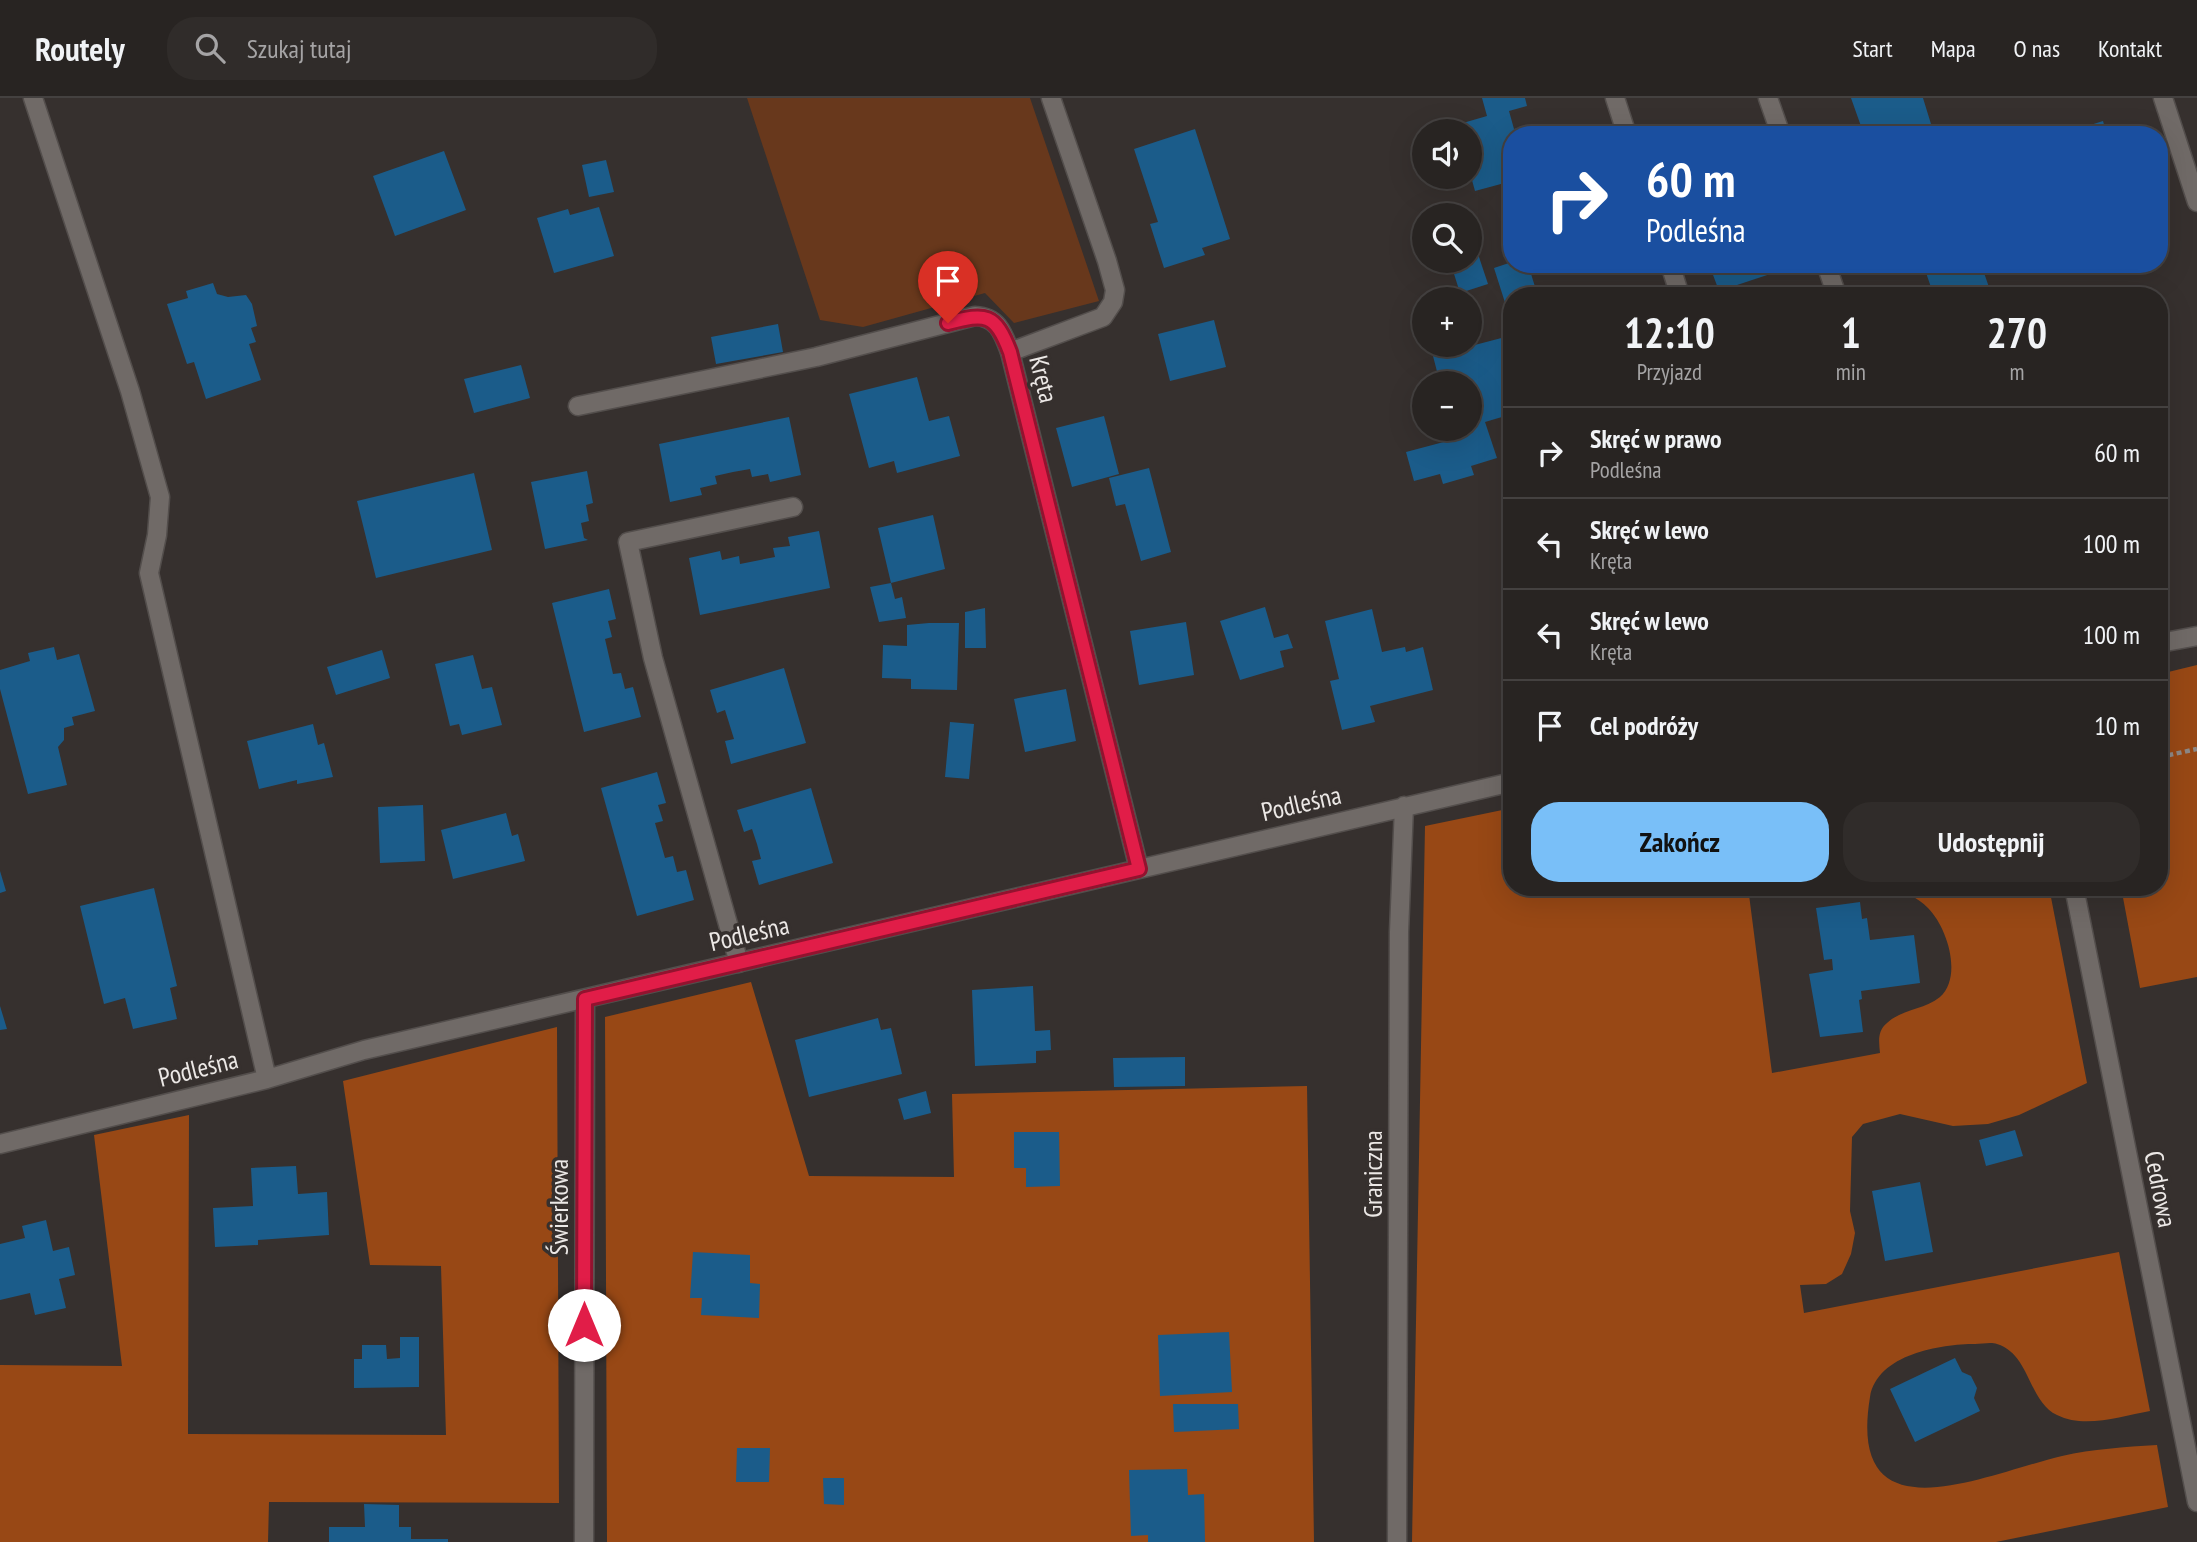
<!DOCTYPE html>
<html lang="pl">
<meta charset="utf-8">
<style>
body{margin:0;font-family:"PT Sans Narrow",sans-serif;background:#302c2a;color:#f1f3f6;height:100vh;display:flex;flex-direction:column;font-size:26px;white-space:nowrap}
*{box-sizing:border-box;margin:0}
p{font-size:23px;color:#a5a4a5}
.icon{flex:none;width:38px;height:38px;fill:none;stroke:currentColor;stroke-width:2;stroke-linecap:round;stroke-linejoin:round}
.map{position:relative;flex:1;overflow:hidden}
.drawer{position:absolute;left:1503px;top:189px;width:665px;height:609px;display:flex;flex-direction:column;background:#282422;border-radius:28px;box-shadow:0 7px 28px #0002,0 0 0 2px #444140}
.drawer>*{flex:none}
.hud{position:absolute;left:1503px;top:28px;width:665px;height:147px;border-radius:28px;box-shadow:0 7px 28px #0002,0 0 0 2px #444140;background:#1a4fa0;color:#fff;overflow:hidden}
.tools{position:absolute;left:1412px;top:21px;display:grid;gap:14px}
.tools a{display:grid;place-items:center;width:70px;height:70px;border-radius:50%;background:#282422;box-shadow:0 7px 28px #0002,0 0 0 2px #444140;font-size:35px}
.pin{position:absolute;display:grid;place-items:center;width:60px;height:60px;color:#fff;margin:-72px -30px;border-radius:50% 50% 50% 0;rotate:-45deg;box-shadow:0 0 7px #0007}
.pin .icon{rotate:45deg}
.me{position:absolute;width:77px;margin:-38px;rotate:0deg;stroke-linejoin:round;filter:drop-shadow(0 0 5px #0008)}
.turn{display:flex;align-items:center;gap:24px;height:147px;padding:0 28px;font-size:32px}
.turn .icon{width:91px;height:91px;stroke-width:2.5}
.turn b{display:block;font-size:49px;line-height:60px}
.eta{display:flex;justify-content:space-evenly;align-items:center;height:119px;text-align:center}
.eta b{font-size:42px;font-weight:700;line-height:49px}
.button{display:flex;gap:14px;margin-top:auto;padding:14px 28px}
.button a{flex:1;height:80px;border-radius:28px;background:#79bff8;color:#111;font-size:28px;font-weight:700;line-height:80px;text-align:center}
.button a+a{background:#302c2a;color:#f1f3f6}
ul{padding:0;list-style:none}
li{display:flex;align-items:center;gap:21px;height:91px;padding:0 28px;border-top:2px solid #444140}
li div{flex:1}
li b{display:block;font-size:26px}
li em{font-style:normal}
header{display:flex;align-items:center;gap:42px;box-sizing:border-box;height:98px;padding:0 35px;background:#282422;border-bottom:2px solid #444140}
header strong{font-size:33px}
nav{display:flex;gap:38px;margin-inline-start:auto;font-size:24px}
.search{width:490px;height:63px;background:#302c2a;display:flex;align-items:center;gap:18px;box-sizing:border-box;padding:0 24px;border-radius:28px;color:#a5a4a5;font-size:26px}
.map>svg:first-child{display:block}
.green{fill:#68381c}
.forest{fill:#984815}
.building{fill:#1b5c8a}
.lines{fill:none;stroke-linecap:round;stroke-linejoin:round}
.lane-casing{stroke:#534e4c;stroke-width:21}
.street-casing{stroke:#534e4c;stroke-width:21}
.path{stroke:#8d8886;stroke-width:4.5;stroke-dasharray:5 3.5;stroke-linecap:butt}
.lane{stroke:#706a67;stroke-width:18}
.street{stroke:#706a67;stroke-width:18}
.route-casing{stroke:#92132f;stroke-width:18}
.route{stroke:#e11d48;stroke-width:12}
.labels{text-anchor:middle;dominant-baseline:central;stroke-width:7;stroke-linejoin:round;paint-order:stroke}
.street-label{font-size:26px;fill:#ece8e6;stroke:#36302e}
</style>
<header>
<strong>Routely</strong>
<div class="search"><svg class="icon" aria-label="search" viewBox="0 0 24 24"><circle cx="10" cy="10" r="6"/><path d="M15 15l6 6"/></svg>Szukaj tutaj</div>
<nav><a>Start</a><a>Mapa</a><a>O nas</a><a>Kontakt</a></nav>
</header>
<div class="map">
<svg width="2197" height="1444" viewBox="0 0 2197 1444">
<rect width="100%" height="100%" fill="#36302e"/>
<path class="green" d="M747,0H1030L1099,203L1014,225L985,195L863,229L820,222Z"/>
<path class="forest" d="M2197,567V879L2140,890L2121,789H2160V576Z
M1512,710V789H1748L1772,975L1880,955C1879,944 1877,933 1887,925C1902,911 1924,912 1940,899C1963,878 1947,829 1928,810C1918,799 1904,795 1890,789H2049L2087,985L2019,1017L1988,1026L1953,1028L1900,1016L1863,1026L1852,1039L1850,1113L1855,1135L1851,1156L1842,1176L1826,1186L1800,1187L1804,1215L2119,1154L2150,1313C2121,1318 2085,1331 2057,1317C2028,1303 2030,1256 1997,1246C1991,1244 1982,1246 1975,1246C1941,1246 1877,1256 1870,1299C1846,1444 1985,1376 2062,1358C2093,1351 2124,1349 2157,1347L2168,1409L1996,1444H1412L1425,728Z
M751,884L809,1078L954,1079L952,996L1307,988L1314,1444H607L605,919Z
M557,929L559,1405L269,1404L268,1444H0V1267L122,1268L94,1037L189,1017L188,1336L446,1337L441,1168L370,1167L343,983Z"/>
<path class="building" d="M1482,0H1525L1527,8L1509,13L1514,31L1521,29L1523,37H1512V83L1475,93L1470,75V33H1458L1456,27L1487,18Z
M1851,0H1923L1931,26L1910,37H1858L1857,33L1862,31Z
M2103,23L2107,37H2062V36Z
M1195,31L1230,141L1202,150L1205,157L1164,170L1150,126L1158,124L1134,51Z
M444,53L466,112L395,138L373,78Z
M606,62L614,94L589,99L582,67Z
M599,109L614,158L554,175L537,120L568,111L570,117Z
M1472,138L1488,186L1460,195L1450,163H1470Z
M1512,164L1528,166L1536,192L1545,189L1549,198H1512V212L1508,214L1494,170Z
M1709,166H1797V167L1719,193Z
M1923,166H1981L1992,198H1934Z
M213,185L217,196L228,199L246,197L252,206L257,228L251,230L256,244L249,246L261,282L206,301L194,264L187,266L167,206L188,200L186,193Z
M1713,189L1715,198H1692L1691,195Z
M1214,222L1226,269L1170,283L1158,236Z
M778,226L783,254L716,266L711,239Z
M1509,238L1512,248V316L1485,324L1497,360L1471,368L1474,377L1443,386L1440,376L1414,383L1406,354L1455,341L1453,331H1470V285H1440L1433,258Z
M521,267L530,300L474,315L464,281Z
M917,279L929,323L949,318L960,358L897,375L894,363L869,370L849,296Z
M1104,318L1119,376L1072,389L1056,330Z
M789,319L801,377L770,384L768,376L752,379L750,371L733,374L715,378L717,386L700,390L702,397L670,404L659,346Z
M1149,370L1171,454L1141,463L1125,406L1116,408L1109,380Z
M587,373L593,405L586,407L589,423L581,425L584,440L588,442L545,451L531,384Z
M474,375L492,452L376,480L357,403Z
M933,417L945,471L891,485L878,430Z
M819,433L830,490L700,517L689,460L720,453L722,462L739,458L740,466L775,459L773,450L790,448L788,439Z
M891,485L895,501L902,499L906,520L879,524L870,489Z
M609,491L616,521L608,523L612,539L605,541L613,576L621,575L625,591L633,589L641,619L584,634L552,505Z
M1265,509L1274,540L1288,536L1293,550L1280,553L1284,569L1240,582L1220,523Z
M985,510L986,550H965V514Z
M1372,511L1382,554L1405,549L1406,554L1423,549L1433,592L1370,608L1375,624L1342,632L1330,583L1339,581L1325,523Z
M1186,524L1194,577L1139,587L1130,533Z
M929,525H959L957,592L911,591V581L882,580L883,547L907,548V527Z
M54,549L57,562L79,556L95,613L72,619L74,627L64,630V642L58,649L67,687L28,696L0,591V572L30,563L28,555Z
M382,552L390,580L336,597L327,569Z
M473,557L482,591L492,589L502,627L462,637L459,626L450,628L435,566Z
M784,570L806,645L731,666L725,643L734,641L725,612L717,615L710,592Z
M1066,591L1076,643L1025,654L1014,601Z
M950,624L974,626L969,681L945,679Z
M313,626L318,647L324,645L333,679L297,686V682L259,691L247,643Z
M657,674L666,705L658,707L663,723L655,725L665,760L673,758L677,774L686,772L694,802L637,818L601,690Z
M811,690L833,765L759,787L752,763L761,761L757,746L752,731L744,734L737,712Z
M423,707L425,763L380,765L378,709Z
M506,715L512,738L518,736L525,763L453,781L441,732Z
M0,773L6,793L0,795Z
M154,790L177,888L170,890L177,921L133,931L125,900L104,906L80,808Z
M1860,804L1862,821L1867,820L1870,842L1914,837L1920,885L1861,893L1862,901L1859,902L1863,934L1820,939L1809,876L1833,872L1832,861L1824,862L1816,810Z
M1033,888L1035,933L1050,932L1051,952L1036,953V965L975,968L972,892Z
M0,908L7,931L0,932Z
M878,920L881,932L891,930L902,976L809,999L795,942Z
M1185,959V988L1114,989L1113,960Z
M926,993L931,1015L904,1022L898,1001Z
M2015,1032L2023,1058L1986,1068L1979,1042Z
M1014,1034H1059L1060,1088L1026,1089V1070H1014Z
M296,1068L298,1096L327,1094L329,1137L258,1142V1147L215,1149L213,1110L253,1108L251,1070Z
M1920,1084L1933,1154L1885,1163L1872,1093Z
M46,1122L53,1153L69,1149L75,1177L59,1181L66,1210L35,1217L30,1195L0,1202V1146L25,1140L22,1128Z
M693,1154L750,1157V1185L760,1186L759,1220L701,1217L702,1200H690Z
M1229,1234L1232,1294L1160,1298L1158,1237Z
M400,1239H419V1289L354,1290V1261H362V1247H386L387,1261L400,1260Z
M1955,1260L1962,1274L1971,1278L1977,1290L1974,1300L1980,1313L1915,1344L1890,1291Z
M1173,1306H1238L1239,1331L1174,1334Z
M737,1350H770L769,1384H736Z
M1187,1371L1188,1397L1204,1396L1205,1444H1148V1437L1131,1438L1129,1372Z
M823,1380H844V1407L824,1406Z
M364,1406L399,1407V1429H411V1441H448V1444H329V1429H365Z"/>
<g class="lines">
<g class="lane-casing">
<path id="lane" d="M1010,254L1103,219L1113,204L1115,192L1107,163L1051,0
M739,865L653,560L628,444L793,409"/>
</g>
<g class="street-casing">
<path id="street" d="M33,0L130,293L160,399L157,437L149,475L267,981
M1615,0L1627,37
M1768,0L1781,37
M2163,0L2197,104
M1670,166L1680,198
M1826,166L1837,198
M578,308L816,259L975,218C998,219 1003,235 1010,254L1139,771
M2160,545L2197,538
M2074,789L2197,1404
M0,1046L267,981L364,952L1512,684
M584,1444L585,901
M1397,1444L1399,834L1404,708"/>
</g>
<path class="path" d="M2160,659L2197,651"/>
<use href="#lane" class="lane"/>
<use href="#street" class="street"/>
</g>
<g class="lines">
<g class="route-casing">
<path id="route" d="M584,1227L585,901L1139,771L1010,254C995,215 986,215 948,225"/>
</g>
<use href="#route" class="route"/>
</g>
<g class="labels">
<g class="street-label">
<text transform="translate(1044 281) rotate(76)">Kręta</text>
<text transform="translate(1301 705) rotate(-13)">Podleśna</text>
<text transform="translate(749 835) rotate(-13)">Podleśna</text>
<text transform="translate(198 970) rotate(-14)">Podleśna</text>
<text transform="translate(1372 1076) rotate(-90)">Graniczna</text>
<text transform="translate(2161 1091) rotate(79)">Cedrowa</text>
<text transform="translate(558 1109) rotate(-90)">Świerkowa</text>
</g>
</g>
</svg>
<div class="tools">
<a><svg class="icon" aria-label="sound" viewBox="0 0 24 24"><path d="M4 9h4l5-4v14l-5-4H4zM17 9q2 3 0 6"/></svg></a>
<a><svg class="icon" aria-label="search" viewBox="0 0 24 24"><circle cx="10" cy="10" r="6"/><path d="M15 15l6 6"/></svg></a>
<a>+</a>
<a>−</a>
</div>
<div class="pin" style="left:948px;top:225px;background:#d93025"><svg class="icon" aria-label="arrive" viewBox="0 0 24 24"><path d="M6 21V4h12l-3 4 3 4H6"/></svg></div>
<svg class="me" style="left:584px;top:1227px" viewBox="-20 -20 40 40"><circle r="19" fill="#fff"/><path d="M0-13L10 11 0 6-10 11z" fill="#e11d48"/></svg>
<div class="hud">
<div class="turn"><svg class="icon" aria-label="right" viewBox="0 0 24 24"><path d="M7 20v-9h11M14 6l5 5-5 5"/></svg><div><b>60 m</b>Podleśna</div></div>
</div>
<section class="drawer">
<div class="eta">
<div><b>12:10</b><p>Przyjazd</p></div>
<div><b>1</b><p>min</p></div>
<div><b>270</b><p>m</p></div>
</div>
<ul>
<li><svg class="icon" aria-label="right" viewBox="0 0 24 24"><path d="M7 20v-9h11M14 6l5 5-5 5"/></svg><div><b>Skręć w prawo</b><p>Podleśna</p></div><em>60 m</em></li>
<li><svg class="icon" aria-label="left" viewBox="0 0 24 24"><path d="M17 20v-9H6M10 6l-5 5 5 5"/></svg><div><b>Skręć w lewo</b><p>Kręta</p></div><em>100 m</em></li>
<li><svg class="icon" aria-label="left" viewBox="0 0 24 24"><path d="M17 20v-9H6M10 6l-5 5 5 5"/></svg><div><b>Skręć w lewo</b><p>Kręta</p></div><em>100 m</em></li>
<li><svg class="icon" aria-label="arrive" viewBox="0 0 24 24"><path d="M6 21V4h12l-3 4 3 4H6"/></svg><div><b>Cel podróży</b></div><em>10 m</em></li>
</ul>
<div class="button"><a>Zakończ</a><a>Udostępnij</a></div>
</section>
</div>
